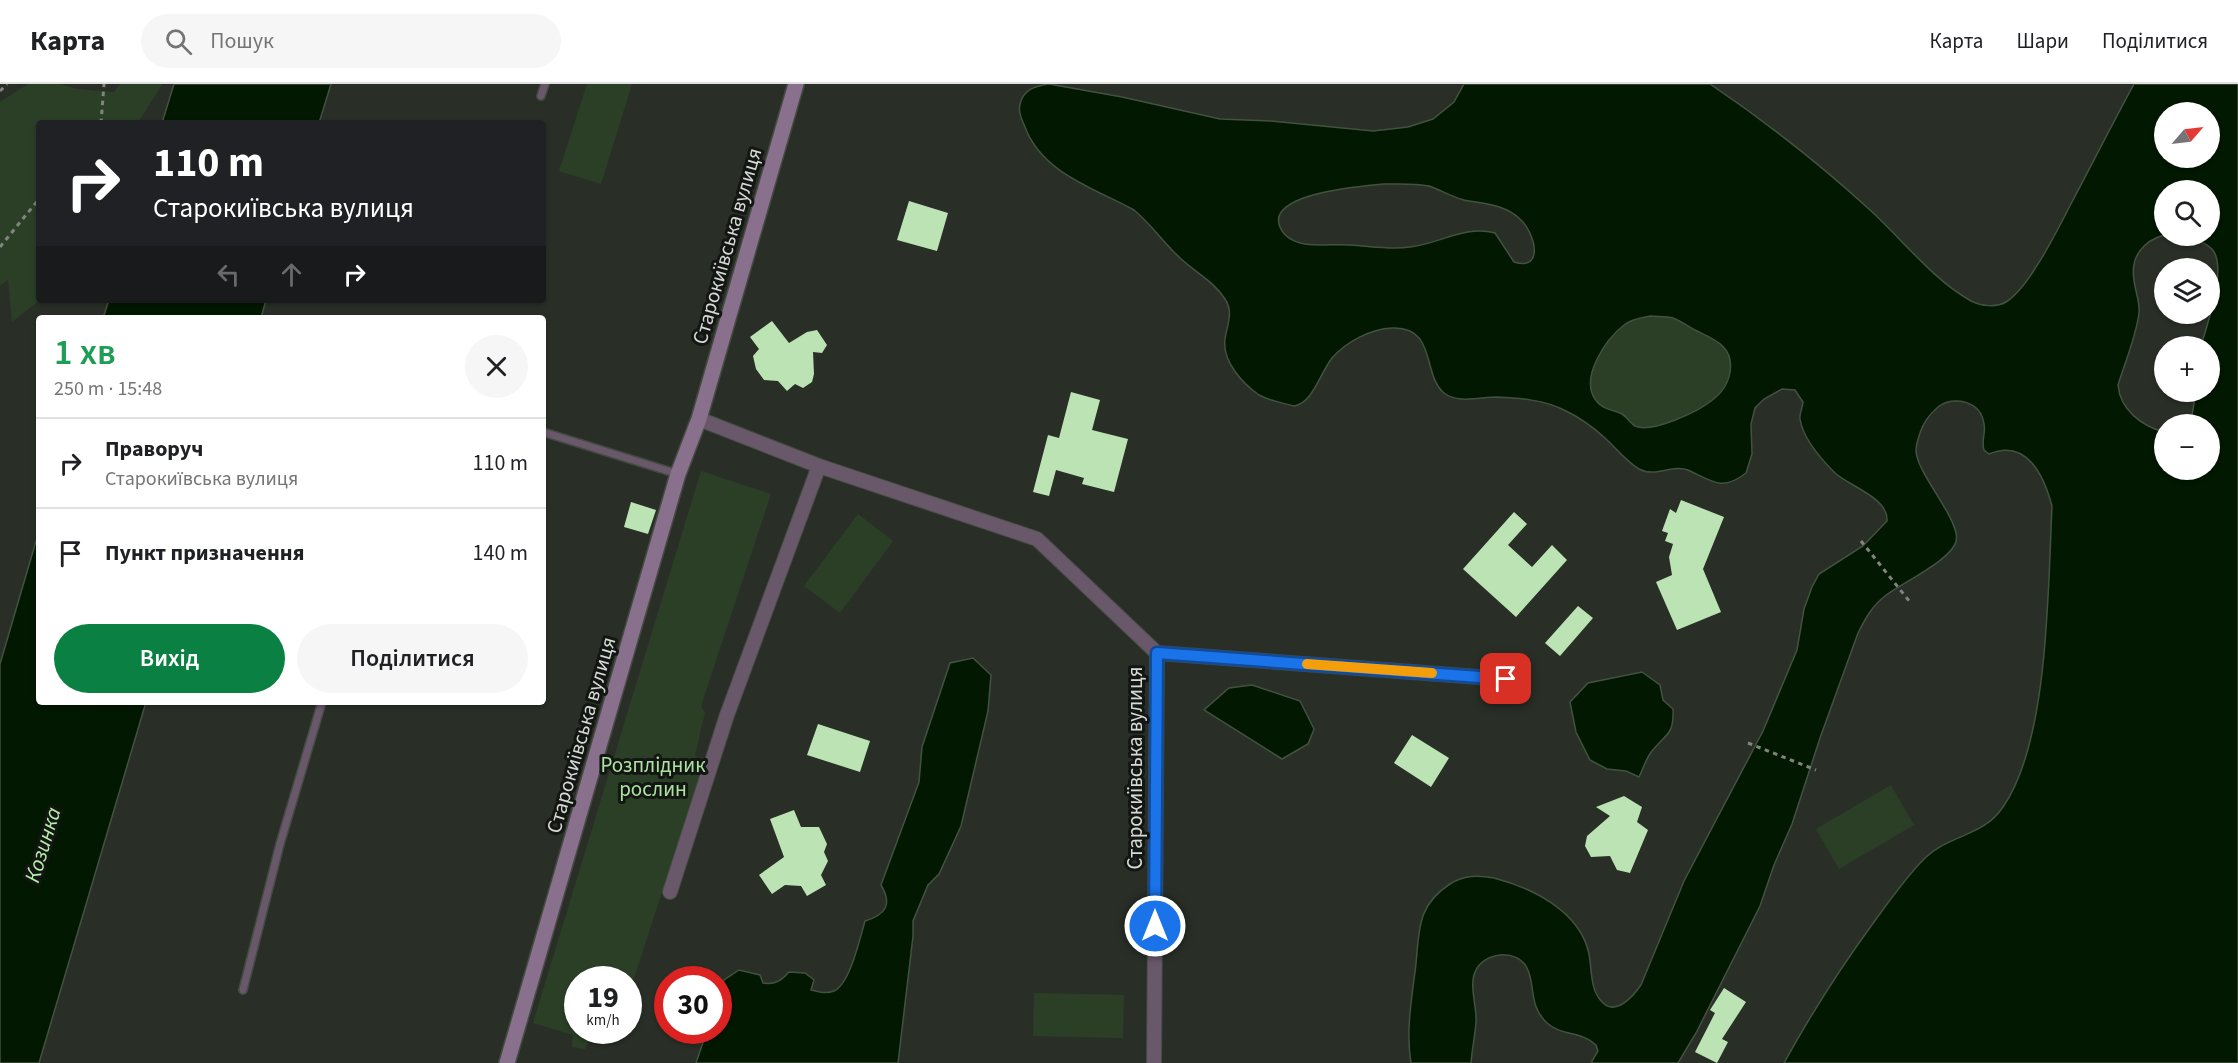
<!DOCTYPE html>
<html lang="uk">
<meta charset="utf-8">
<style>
body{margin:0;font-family:"Source Sans 3",sans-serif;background:#f6f6f6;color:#202124;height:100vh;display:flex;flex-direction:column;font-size:22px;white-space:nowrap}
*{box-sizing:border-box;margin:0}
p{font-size:20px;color:#757577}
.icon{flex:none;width:33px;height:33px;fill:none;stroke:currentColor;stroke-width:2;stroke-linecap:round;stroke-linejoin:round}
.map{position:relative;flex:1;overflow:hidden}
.drawer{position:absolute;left:36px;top:231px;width:510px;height:390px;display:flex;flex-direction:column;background:#fff;border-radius:6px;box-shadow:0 2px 4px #0004}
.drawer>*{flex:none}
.banner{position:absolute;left:36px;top:36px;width:510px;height:183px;border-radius:6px;box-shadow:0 2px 4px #0004;background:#202124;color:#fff;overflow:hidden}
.needle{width:39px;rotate:62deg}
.tools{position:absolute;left:2154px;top:18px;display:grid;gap:12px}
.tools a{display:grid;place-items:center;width:66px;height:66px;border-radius:50%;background:#fff;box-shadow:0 2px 4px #0004;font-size:30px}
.speed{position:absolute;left:564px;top:882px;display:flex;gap:12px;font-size:30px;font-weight:700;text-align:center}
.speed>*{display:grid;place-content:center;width:78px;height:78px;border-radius:50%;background:#fff;box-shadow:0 2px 4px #0004;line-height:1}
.speed small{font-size:15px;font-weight:400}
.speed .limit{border:9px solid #d22;background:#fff;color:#111}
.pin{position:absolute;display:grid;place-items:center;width:51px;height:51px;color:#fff;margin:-26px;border-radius:12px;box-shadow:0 3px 9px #0006}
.me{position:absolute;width:66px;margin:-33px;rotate:0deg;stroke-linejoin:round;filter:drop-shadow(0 0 4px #0008)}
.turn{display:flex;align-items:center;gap:21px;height:126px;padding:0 18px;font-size:27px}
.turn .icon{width:78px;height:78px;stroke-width:2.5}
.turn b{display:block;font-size:42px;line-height:51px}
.lanes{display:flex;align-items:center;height:57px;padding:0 18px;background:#0003;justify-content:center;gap:30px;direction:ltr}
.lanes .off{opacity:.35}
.round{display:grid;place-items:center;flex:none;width:63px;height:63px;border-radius:32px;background:#f6f6f6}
.summary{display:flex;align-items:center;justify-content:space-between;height:102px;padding:0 18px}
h1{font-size:36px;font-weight:600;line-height:45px;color:#1e9e55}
.action{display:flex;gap:12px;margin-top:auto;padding:12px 18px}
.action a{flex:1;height:69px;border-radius:36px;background:#0b8043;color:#fff;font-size:24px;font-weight:600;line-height:69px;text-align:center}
.action a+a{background:#f6f6f6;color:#202124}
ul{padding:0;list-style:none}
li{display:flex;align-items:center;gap:18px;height:90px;padding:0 18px;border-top:2px solid #e0e0e0}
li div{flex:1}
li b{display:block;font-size:22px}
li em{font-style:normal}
header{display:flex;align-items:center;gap:36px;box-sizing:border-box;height:84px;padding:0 30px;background:#fff;border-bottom:2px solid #e0e0e0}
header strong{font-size:28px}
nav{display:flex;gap:33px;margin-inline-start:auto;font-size:21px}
.search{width:420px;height:54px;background:#f6f6f6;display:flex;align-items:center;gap:15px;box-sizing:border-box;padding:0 21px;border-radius:33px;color:#757577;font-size:22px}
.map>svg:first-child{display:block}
.green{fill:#2b3f26}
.water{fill:#021800;stroke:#425240;stroke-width:1.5;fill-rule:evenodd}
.building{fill:#bce3b4}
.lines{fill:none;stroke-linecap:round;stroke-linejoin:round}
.lane-casing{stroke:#454a43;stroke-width:10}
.street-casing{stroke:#454a43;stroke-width:16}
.secondary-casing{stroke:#454a43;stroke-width:18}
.path{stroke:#80857e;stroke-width:3;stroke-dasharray:4.5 4.5;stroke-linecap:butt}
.lane{stroke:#68586a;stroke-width:7}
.street{stroke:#68586a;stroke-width:14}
.secondary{stroke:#89708c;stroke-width:15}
.route-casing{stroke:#114b97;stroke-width:15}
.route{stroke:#1a73e8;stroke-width:10}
.slow{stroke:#f59e0b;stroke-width:10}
.labels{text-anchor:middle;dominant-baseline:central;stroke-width:6;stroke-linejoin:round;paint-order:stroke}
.street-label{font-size:21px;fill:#d6dad5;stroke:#131613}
.park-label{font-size:21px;fill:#ace3a0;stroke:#131613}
.water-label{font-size:22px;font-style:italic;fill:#b6eeab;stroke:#131613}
</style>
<header>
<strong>Карта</strong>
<div class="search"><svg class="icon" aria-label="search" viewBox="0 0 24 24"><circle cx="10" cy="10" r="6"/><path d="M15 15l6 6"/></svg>Пошук</div>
<nav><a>Карта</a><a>Шари</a><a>Поділитися</a></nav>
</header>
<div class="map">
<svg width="2238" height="979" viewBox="0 0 2238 979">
<rect width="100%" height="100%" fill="#292f27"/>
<path class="green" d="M28,0H59L77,5L114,8L120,0H162L138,39H39L40,216L12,238L8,195L0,202V18Z
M587,0H632L601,100L559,87Z
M1650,232C1657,233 1666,232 1673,234C1685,238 1717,254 1725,263C1731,269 1732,277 1731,285C1726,312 1702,327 1677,335C1666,338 1653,344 1641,344C1633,341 1630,335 1623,330C1613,324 1602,326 1595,315C1579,291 1605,257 1624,242C1631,236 1641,234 1650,232Z
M701,387L771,410L701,622L705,629L695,671L703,681L629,910L628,896H578V946L593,947L585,965L572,963L573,951L533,939Z
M858,430L893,457L840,529L804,502Z
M1891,701L1914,741L1839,785L1816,745Z
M1034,909L1124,911L1123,954L1033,952Z"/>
<path class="water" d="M174,0H331L319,39H162Z
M1049,0L1122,13L1220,35L1271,37L1373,47L1408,43L1433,35L1454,18L1464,0H1710C1766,38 1820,80 1870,126C1903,156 1932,195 1971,217C1981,222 1996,224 2006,218C2030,203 2059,143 2073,116C2093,78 2113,39 2134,0H2238V979H1784C1811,930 1841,883 1874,838C1890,816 1906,793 1925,774C1950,750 1983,753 2003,723C2049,657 2048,503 2052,422C2044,392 2027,354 1989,370L1984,366C1981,357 1986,349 1984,340C1981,317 1954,311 1938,323C1930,330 1923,339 1920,349C1918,355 1916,360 1916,367C1917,386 1945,419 1953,440C1955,445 1958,451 1956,457C1952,476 1900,500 1885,512C1872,522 1865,535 1858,549L1820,654L1792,740L1774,781L1760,822L1696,949L1678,979H1591L1598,967L1596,961C1582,947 1561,952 1547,939C1528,921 1536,902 1527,884C1517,864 1483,868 1475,888C1469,902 1477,923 1476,938C1475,952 1472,965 1471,979H1411C1406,949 1411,918 1415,888C1420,851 1414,823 1450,800C1464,791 1478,791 1494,794C1532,804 1580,827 1589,870C1592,886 1590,906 1602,918C1616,933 1634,911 1641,901L1684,797L1763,647L1797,566L1804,525L1812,503L1819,490L1863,462L1887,437C1889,414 1849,402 1835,389C1821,375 1803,355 1800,335C1799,329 1803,324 1803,318L1795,306L1782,305L1764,315L1755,324L1751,340L1752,370L1746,389C1722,408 1712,397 1688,386C1672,380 1656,394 1639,385C1626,377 1616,364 1605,354C1593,343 1579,333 1564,326C1545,316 1519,314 1497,313C1480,313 1458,320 1444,309C1422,291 1437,242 1392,244C1370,245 1346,258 1332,274C1320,289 1313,319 1294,322C1283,319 1270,317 1259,311C1242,299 1222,277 1225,255C1227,241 1234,228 1225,215C1213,196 1194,188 1178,172C1162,157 1151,140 1134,126C1094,104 1042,89 1025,43C1022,36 1018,28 1020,20C1024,5 1035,2 1049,0ZM2210,28V74H2164V28ZM1383,100C1398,100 1414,99 1429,102C1441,106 1452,113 1464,116C1484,120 1504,120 1520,135C1534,147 1546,188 1514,178L1495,149C1465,141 1439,160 1410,163C1390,166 1370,162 1350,161C1335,160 1321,162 1305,160C1294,158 1284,153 1280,143C1265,109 1364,102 1383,100ZM2164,106H2210V152H2187C2195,155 2205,158 2212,165C2228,183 2207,241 2201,262H2210V308H2196L2192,331L2188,340H2210V386H2164V348C2142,342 2120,326 2118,301C2125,278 2136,253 2139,229C2140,217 2135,207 2134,196C2130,173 2143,157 2164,151ZM1650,232C1657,233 1666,232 1673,234C1681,237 1689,243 1697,247C1716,256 1734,263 1730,288C1728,300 1721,310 1711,317C1699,327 1651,350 1635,342C1630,339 1627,333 1622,330C1612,325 1602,326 1595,315C1580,293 1606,255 1624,241C1631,235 1641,234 1650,232Z
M109,216H266L261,234H103Z
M39,447V618H146L39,979H0V580Z
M973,574L991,591L988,627L961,742L939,790L928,801L913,837V852L898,979H696L707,947L718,946L719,913L724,896L739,886L760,891L763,899C775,901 781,897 789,888L805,889L814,896L811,906C819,908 826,910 834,907C850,900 860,854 865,837C885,831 893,821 881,801L919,698L922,663L950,579Z
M1642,588L1660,601L1663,616L1673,625C1674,652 1666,649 1652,667C1646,674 1643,685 1639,693L1626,687L1607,685L1590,676L1576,648L1570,618L1588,599Z
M1252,601L1300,617L1314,645L1308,660L1282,675L1204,626L1229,604Z"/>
<path class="building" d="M909,117L948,129L937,167L897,156Z
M772,237L789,259L807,248L817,246L827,261L822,269L813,268L814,290L812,298L803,304L795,300L787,307L778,297L764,296L756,285L753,272L759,265L750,253Z
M1071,308L1100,316L1092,346L1128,355L1114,408L1082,400L1084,394L1056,386L1049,412L1033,408L1048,351L1059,354Z
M1681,416L1724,433L1703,485L1721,528L1677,546L1656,498L1672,491L1669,473L1673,460L1665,457L1668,449L1662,447L1670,425L1676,429Z
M631,418L656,426L648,450L624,443Z
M1514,428L1527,440L1508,461L1532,483L1552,461L1567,476L1516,533L1463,485Z
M1578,522L1593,534L1560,572L1545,559Z
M818,640L870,657L860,688L807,671Z
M1412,651L1449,674L1431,703L1394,679Z
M1624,712L1642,723L1637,738L1648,746L1630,789L1617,786L1610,772L1591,773L1585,762L1587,752L1610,732L1596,723Z
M794,726L801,743H819L827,760L824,768L828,777L821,791L826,801L807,812L801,802L785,801L772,810L759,791L784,773L770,735Z
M1724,904L1746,918L1722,955L1728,958L1717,979L1695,968L1715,929L1710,926Z"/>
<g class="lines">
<g class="lane-casing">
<path id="lane" d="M541,12L545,0
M543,348L678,390
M243,906L280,760L322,618"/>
</g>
<g class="street-casing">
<path id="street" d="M699,335L819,382L1037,455L1157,569L1506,595
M670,808L727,631L819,382
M1154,979L1157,569"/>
</g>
<g class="secondary-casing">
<path id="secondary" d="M507,979L678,390L699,335L796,0"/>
</g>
<path class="path" d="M0,7L7,0
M101,39L104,0
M0,163L39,115
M1861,457L1910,518
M1748,659L1816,686"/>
<use href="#lane" class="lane"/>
<use href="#street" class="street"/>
<use href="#secondary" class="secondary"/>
</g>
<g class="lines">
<g class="route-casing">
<path id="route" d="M1155,842L1157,569L1506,595"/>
</g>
<use href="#route" class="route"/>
<path class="slow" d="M1307,580L1432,589"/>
</g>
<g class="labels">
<g class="street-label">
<text transform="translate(727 162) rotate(-74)">Старокиївська вулиця</text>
<text transform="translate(581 651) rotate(-74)">Старокиївська вулиця</text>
<text transform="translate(1135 684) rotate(-90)">Старокиївська вулиця</text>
</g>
<g class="park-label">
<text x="653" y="681">Розплідник<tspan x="653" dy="24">рослин</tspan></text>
</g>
<g class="water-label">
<text transform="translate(43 761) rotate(-73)">Козинка</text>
</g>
</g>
</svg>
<div class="tools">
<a><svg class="needle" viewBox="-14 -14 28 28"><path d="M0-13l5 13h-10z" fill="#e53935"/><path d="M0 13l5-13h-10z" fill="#757577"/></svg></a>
<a><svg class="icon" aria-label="search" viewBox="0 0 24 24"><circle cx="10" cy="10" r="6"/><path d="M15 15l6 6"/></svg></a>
<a><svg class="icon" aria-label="layers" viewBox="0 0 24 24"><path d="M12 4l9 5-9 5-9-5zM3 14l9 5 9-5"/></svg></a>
<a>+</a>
<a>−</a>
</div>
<div class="speed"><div>19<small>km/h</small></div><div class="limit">30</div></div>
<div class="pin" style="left:1506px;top:595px;background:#d93025"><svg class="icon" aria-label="arrive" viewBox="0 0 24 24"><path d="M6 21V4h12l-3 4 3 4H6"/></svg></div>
<svg class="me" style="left:1155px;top:842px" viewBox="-20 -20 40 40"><circle r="17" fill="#1a73e8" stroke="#fff" stroke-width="3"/><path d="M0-11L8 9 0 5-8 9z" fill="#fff"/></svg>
<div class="banner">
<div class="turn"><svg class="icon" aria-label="right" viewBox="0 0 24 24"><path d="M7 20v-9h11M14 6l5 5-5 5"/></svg><div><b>110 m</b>Старокиївська вулиця</div></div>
<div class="lanes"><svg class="icon off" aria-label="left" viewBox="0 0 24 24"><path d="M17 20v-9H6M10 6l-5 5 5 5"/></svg><svg class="icon off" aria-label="ahead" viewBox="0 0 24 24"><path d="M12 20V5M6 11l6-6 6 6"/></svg><svg class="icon" aria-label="right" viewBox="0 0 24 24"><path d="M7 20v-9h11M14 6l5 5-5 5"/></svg></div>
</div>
<section class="drawer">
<div class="summary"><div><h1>1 хв</h1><p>250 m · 15:48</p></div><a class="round"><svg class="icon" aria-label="close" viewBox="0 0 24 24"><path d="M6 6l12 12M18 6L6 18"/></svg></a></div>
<ul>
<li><svg class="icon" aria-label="right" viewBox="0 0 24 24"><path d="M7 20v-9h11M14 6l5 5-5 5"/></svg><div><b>Праворуч</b><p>Старокиївська вулиця</p></div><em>110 m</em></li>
<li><svg class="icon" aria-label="arrive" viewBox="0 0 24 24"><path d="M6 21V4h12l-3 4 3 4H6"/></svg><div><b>Пункт призначення</b></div><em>140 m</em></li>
</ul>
<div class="action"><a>Вихід</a><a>Поділитися</a></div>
</section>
</div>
